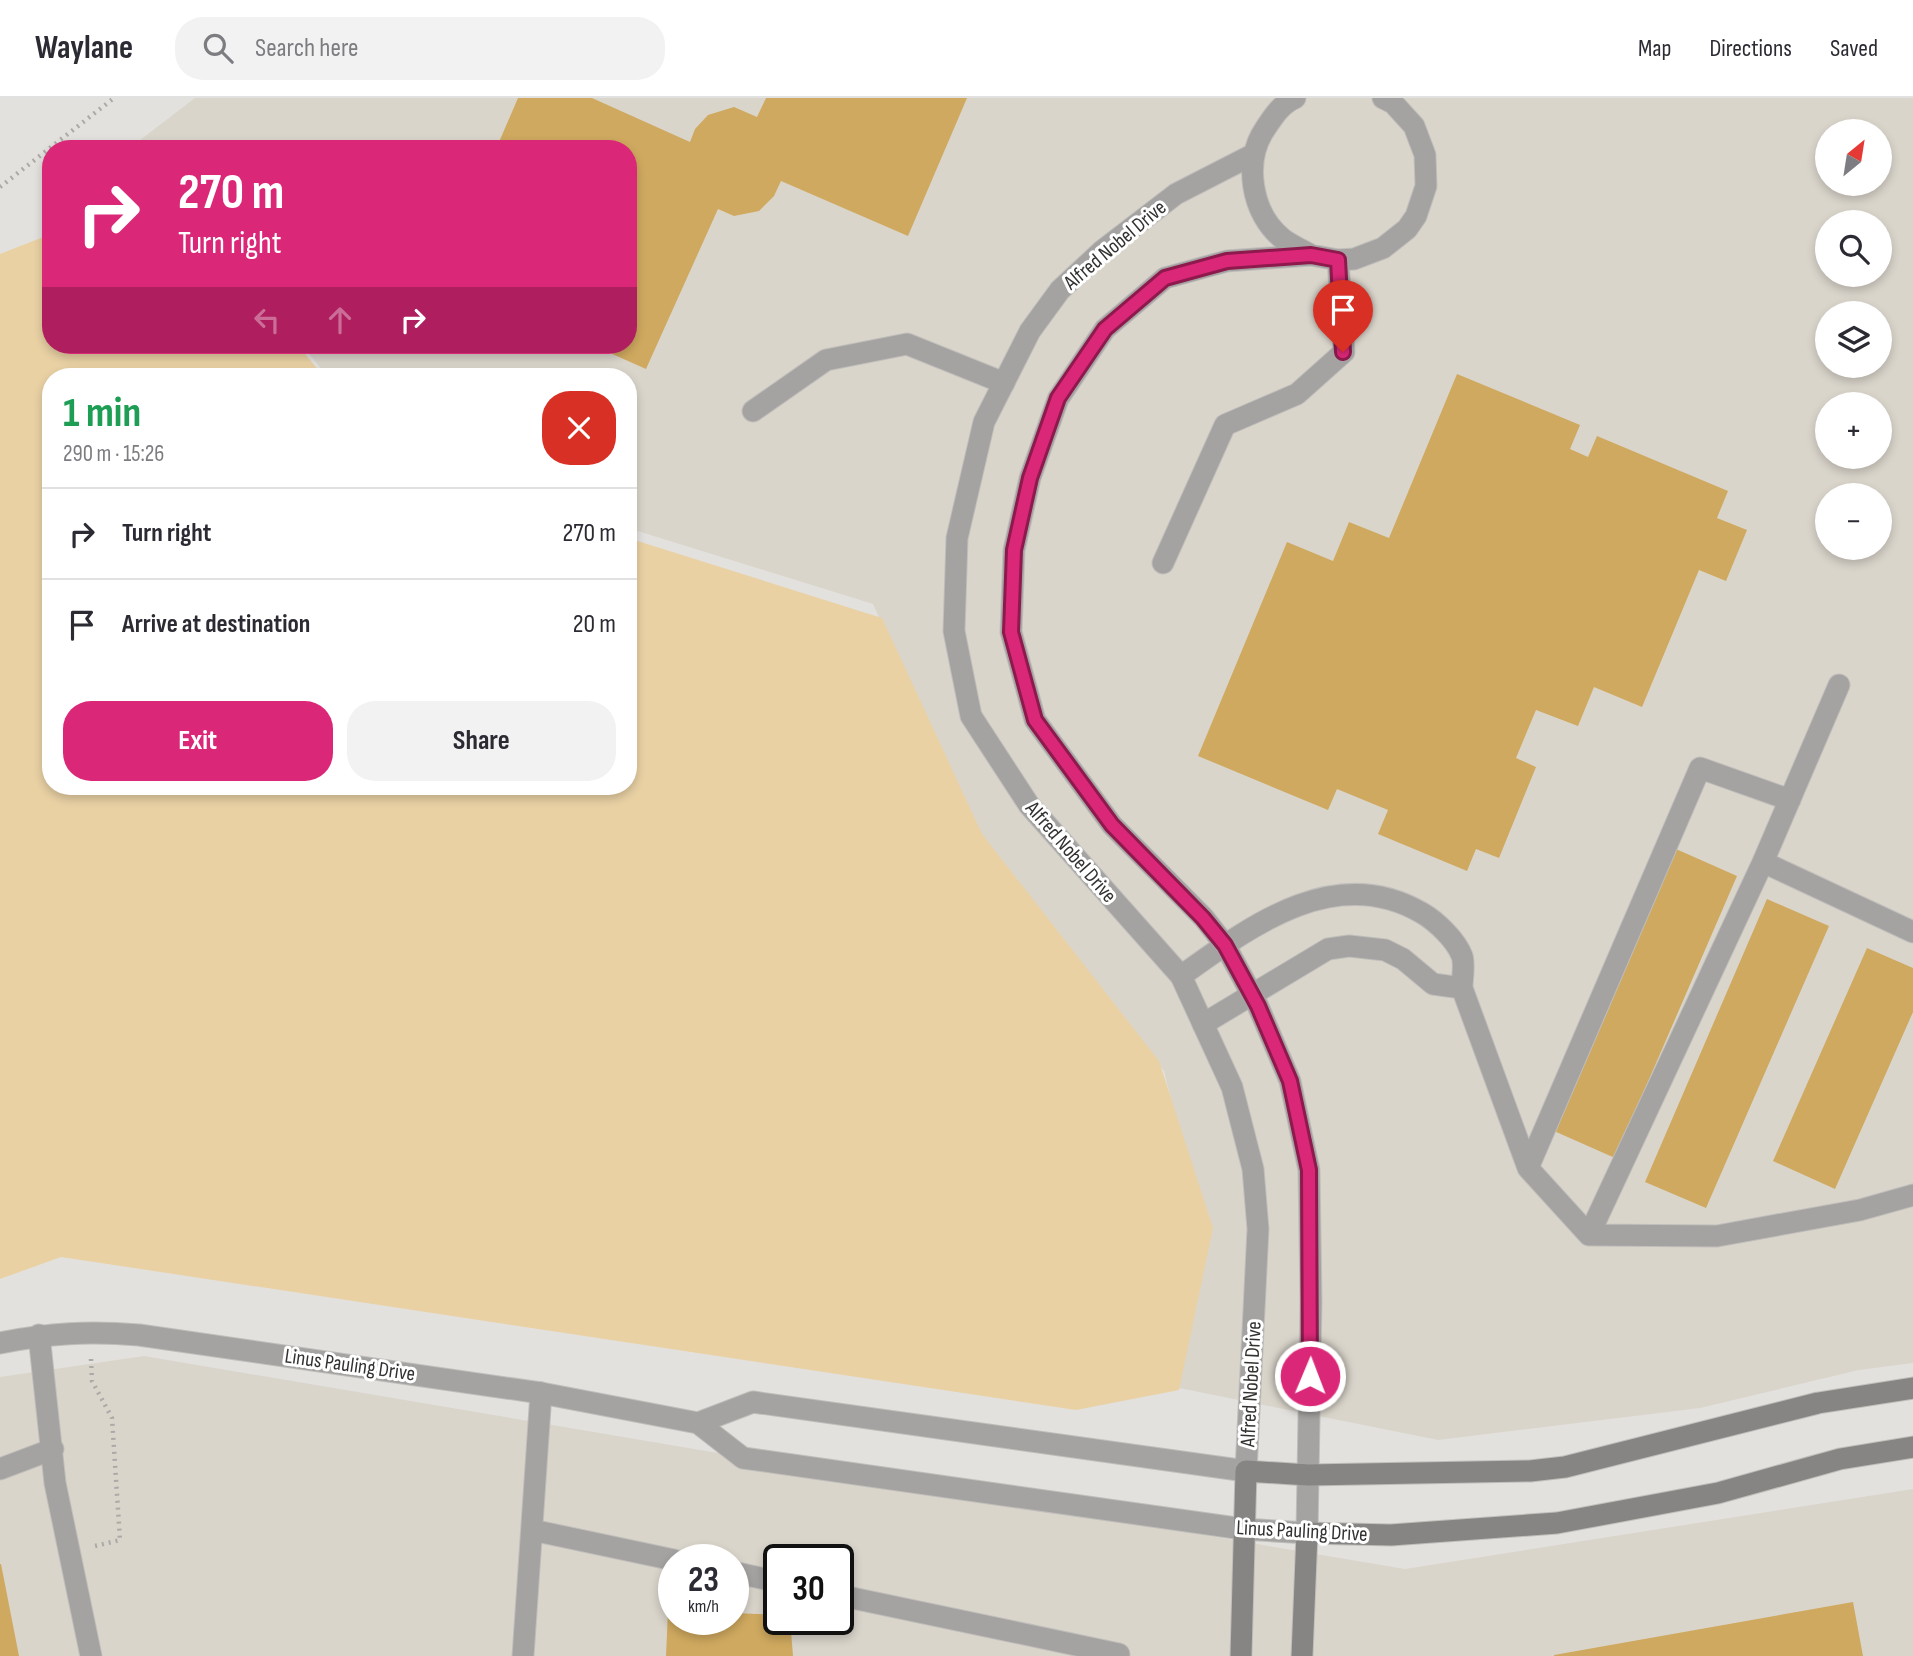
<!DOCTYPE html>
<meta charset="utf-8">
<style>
body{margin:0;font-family:"Sofia Sans Condensed",sans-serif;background:#f2f2f3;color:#2b2b33;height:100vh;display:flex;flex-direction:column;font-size:26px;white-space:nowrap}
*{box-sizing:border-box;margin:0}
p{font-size:23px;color:#7c7c81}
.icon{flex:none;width:38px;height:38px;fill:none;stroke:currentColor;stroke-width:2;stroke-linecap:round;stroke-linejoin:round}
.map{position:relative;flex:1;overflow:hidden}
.panel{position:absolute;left:42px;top:270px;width:595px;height:427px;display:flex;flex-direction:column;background:#fff;border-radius:28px;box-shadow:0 4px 10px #0003}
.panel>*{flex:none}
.banner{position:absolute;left:42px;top:42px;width:595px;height:214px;border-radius:28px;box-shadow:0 4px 10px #0003;background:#db2777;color:#fff;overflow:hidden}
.needle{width:46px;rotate:30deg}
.buttons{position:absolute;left:1815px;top:21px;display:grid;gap:14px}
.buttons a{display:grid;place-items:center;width:77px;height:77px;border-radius:50%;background:#fff;box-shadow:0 4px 10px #0003;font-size:35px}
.speed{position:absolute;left:658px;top:1446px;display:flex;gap:14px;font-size:35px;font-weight:700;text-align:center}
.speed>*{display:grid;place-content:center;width:91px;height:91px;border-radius:50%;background:#fff;box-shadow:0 4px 10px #0003;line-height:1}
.speed small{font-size:18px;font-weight:400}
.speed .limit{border:4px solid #111;border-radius:10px;background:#fff;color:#111}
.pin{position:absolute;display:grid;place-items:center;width:60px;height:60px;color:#fff;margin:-72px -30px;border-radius:50% 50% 50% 0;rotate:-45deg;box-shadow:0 0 7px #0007}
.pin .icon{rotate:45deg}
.me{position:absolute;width:77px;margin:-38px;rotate:1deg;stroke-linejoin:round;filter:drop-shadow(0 0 5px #0008)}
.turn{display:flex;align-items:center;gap:24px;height:147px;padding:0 21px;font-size:32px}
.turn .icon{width:91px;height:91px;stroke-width:2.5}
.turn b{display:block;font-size:49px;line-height:60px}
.lanes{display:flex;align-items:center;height:66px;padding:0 21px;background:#0003;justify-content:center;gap:35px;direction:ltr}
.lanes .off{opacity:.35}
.round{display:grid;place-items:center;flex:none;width:74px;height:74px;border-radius:28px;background:#f2f2f3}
.headline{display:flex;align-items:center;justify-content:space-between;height:119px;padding:0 21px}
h1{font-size:42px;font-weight:700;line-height:52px;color:#1e9e55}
.cta{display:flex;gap:14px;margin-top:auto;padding:14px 21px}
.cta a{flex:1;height:80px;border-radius:28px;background:#db2777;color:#fff;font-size:28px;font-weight:700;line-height:80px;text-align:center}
.cta a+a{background:#f2f2f3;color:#2b2b33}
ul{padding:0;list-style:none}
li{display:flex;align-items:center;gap:21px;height:91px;padding:0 21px;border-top:2px solid #e1e1e2}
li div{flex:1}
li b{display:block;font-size:26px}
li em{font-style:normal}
header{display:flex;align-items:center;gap:42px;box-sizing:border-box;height:98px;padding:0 35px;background:#fff;border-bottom:2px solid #e1e1e2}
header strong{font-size:33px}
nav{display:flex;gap:38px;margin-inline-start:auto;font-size:24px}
.search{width:490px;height:63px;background:#f2f2f3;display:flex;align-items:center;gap:18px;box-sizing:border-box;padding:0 24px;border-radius:28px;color:#7c7c81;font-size:26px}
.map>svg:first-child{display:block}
.built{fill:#dad5cb;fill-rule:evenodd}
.green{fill:#e9d1a4}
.building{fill:#cfa95f}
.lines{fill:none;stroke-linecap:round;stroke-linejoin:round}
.lane-casing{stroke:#c0bebb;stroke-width:23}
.street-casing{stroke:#c0bebb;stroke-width:23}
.secondary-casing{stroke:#c0bebb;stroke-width:23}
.path{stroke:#abaaa7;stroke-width:4.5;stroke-dasharray:2 5;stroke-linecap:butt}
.lane{stroke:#a4a3a2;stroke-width:21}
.street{stroke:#a4a3a2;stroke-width:21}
.secondary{stroke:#868583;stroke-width:21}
.route-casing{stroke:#8e194d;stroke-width:18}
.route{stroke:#db2777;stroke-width:12}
.labels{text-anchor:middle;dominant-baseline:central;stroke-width:6;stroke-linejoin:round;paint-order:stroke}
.street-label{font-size:21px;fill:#333231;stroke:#fff}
</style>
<header>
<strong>Waylane</strong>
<div class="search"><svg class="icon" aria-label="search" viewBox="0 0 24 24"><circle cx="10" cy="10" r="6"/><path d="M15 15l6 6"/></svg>Search here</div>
<nav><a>Map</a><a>Directions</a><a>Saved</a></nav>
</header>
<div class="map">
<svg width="1913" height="1558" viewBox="0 0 1913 1558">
<rect width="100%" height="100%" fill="#e3e1de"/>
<path class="built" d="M195,0H1913V1265L1859,1272L1700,1310L1438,1342L1174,1289L1204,1136L1164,973L978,739L873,506L628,430V278H327L302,247H628V51H147L140,42ZM1827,33H1880V86H1827ZM1827,124H1880V177H1827ZM1827,215H1880V268H1827ZM1827,306H1880V359H1827ZM1827,397H1880V450H1827Z
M144,1258L1405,1471L1913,1391V1558H0V1279ZM674,1461H733V1521H674ZM779,1461H838V1521H779Z"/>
<path class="green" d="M51,136V247H298L323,278H51V688H628V440L882,520L982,736L1159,963L1213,1130L1179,1292L1076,1312L61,1159L0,1181V156Z"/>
<path class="building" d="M518,0H592L690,44L695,31L708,17L734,9L757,19L766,0H967L908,138L781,83L774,98L759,113L734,118L718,111L646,271L592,247H628V51H496Z
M1457,276L1580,327L1570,351L1588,359L1597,338L1728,393L1717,420L1747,432L1726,483L1699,472L1642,609L1594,589L1578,628L1536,612L1516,660L1536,669L1499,760L1476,751L1467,773L1378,736L1388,712L1337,691L1328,712L1198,658L1287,444L1333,463L1349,424L1389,440Z
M1676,751L1737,778L1615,1060L1554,1033Z
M1767,801L1829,828L1706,1110L1645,1084Z
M1867,850L1913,870V914L1835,1091L1773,1063Z
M0,1466H1L19,1558H0Z
M1853,1504L1863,1558H1554V1557Z
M668,1512H674V1521H733V1515L779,1517V1521H790L793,1558H666Z"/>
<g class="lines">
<g class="lane-casing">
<path id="lane" d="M753,313L826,262L907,246L1004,285
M1163,465L1225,327L1297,296L1344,254L1338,162
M1763,764L1839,587
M1181,878C1251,828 1335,764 1422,815C1436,823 1456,842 1462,858C1465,866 1462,881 1462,890L1433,886L1403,861L1385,852L1349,848L1328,851L1203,926
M1462,890L1528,1070L1589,1137L1717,1138L1860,1112L1913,1097
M1528,1070L1700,670L1790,702
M1589,1137L1763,764L1913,834
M39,1237L55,1385L91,1558
M0,1371L53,1351
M532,1432L674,1462
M733,1474L779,1484
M838,1497L1119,1556V1558
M523,1558L541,1295"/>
</g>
<g class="street-casing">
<path id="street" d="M1295,0C1281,6 1273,19 1265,31C1243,63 1251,116 1283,141C1291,147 1302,152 1311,157
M0,1245C49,1235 89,1233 139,1237L541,1295L698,1325L743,1360L1243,1431L1307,1435L1311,1204L1309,1072L1290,983L1258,908L1225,847L1204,820L1112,727L1035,622L1011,534L1014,452L1030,380L1058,301L1105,231L1165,180L1227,163L1311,157L1338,162L1354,161L1383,150L1407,131L1416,118L1426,88L1425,57L1414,28L1393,5L1383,0
M698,1325L753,1304L1246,1373L1258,1131L1253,1071L1232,989L1181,878L1029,707L971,618L954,533L957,440L984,324L1030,233L1060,192L1103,152L1176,96L1254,56"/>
</g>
<g class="secondary-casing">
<path id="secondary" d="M1241,1558L1246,1373L1308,1377L1530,1373L1565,1369L1818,1305L1913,1290
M1302,1558L1307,1435L1391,1437L1557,1425L1718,1395L1840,1361L1913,1349"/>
</g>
<path class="path" d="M0,89L114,0
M91,1261L92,1283L112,1320L120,1442L95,1448"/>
<use href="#lane" class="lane"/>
<use href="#street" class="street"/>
<use href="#secondary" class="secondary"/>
</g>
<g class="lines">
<g class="route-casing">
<path id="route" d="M1310,1278L1309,1072L1290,983L1258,908L1225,847L1203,820L1112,727L1035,622L1011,534L1014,452L1030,380L1058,300L1105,231L1165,180L1227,163L1311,157L1338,162L1343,254"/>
</g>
<use href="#route" class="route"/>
</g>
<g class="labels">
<g class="street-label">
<text transform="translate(1115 147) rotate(-40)">Alfred Nobel Drive</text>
<text transform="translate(1071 754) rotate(49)">Alfred Nobel Drive</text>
<text transform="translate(350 1267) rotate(8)">Linus Pauling Drive</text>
<text transform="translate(1251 1286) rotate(-87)">Alfred Nobel Drive</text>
<text transform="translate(1302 1433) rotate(3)">Linus Pauling Drive</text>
</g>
</g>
</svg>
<div class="buttons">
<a><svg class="needle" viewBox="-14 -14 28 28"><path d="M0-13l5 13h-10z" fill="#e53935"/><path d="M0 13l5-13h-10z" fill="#7c7c81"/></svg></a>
<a><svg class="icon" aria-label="search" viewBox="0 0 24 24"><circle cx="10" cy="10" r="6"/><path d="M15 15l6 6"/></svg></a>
<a><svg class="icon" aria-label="layers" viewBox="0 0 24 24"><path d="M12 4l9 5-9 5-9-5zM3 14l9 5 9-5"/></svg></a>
<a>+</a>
<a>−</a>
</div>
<div class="speed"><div>23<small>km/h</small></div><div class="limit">30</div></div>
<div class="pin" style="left:1343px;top:254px;background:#d93025"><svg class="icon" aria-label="arrive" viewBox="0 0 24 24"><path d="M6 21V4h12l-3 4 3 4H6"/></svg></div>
<svg class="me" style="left:1310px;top:1278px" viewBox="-20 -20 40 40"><circle r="17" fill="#db2777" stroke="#fff" stroke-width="3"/><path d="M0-11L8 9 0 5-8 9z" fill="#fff"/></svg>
<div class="banner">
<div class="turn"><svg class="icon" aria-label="right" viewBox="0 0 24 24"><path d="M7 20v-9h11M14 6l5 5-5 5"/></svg><div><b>270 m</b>Turn right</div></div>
<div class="lanes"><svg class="icon off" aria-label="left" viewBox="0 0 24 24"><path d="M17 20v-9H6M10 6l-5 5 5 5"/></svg><svg class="icon off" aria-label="ahead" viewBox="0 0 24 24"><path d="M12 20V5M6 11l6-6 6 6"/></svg><svg class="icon" aria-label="right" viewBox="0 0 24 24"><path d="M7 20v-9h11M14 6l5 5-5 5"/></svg></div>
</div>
<section class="panel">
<div class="headline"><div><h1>1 min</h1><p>290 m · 15:26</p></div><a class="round" style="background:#d93025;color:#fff"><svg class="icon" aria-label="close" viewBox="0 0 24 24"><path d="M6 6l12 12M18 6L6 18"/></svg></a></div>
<ul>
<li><svg class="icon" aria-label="right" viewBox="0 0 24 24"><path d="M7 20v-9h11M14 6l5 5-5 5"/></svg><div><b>Turn right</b></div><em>270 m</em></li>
<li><svg class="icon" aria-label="arrive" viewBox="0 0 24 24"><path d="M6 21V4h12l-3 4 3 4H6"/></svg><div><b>Arrive at destination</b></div><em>20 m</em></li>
</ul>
<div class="cta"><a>Exit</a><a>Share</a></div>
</section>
</div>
